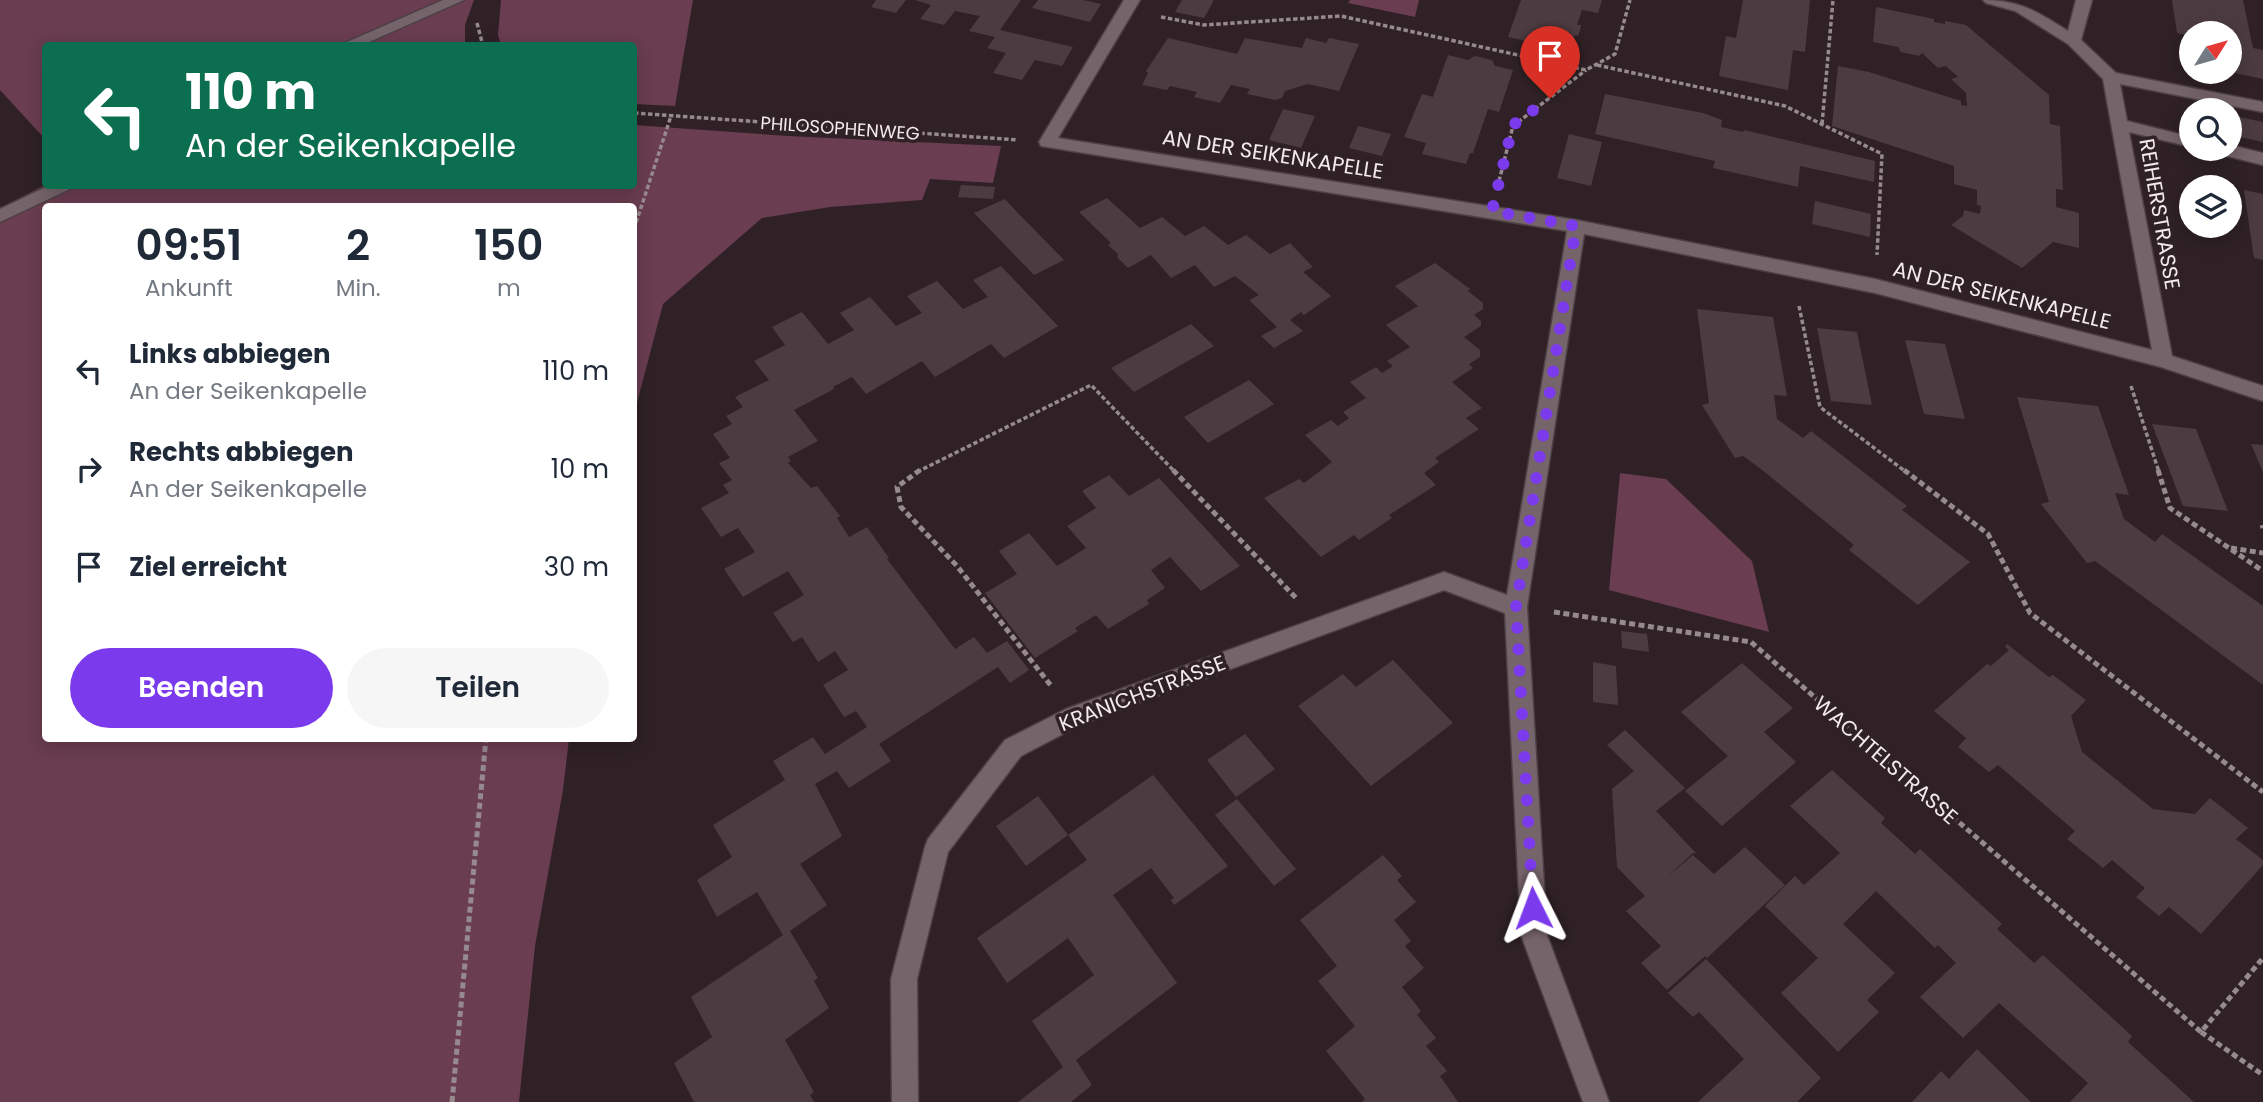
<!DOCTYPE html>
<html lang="de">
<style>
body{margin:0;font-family:Poppins,sans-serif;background:#f6f6f7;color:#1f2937;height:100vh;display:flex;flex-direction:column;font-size:26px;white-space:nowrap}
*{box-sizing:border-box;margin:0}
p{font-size:23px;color:#747a83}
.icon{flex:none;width:38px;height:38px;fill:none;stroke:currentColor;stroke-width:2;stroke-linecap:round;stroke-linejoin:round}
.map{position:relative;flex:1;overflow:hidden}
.panel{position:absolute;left:42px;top:203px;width:595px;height:539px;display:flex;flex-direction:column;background:#fff;border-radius:7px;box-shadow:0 4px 18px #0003}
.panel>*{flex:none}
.banner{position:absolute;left:42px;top:42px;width:595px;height:147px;border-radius:7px;box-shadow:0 4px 18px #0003;background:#0b6e4f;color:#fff;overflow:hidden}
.needle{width:46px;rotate:53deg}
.fabs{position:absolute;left:2179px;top:21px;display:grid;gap:14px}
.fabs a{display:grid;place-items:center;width:63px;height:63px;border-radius:50%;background:#fff;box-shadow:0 4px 18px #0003;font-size:35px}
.pin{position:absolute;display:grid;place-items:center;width:60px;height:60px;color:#fff;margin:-72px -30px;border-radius:50% 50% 50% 0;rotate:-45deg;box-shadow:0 0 7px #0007}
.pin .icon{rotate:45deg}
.me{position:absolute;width:77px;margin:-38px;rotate:357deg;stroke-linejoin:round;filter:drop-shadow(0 0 5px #0008)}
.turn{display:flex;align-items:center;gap:24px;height:147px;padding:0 28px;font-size:32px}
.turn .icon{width:91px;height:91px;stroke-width:2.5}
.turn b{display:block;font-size:49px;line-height:60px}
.eta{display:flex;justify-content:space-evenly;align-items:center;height:119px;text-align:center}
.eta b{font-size:42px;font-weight:600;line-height:49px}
.action{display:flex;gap:14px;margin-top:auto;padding:14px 28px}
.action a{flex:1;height:80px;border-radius:42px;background:#7c3aed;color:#fff;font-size:28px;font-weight:600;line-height:80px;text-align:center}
.action a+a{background:#f6f6f7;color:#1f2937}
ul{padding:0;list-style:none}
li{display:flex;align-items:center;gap:21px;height:98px;padding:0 28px}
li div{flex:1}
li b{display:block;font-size:26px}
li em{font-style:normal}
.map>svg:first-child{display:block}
.green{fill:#6a3d50}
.building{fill:#4c3c42}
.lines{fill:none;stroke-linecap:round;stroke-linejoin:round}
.minor-casing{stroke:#4c4044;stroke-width:3}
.path-far1{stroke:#968a8f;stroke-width:3.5;stroke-dasharray:4.5 2.5;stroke-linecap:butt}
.path{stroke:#968a8f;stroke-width:5;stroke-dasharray:6 3.5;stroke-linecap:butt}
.minor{fill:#76646b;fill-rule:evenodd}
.route{stroke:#7c3aed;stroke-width:12;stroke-dasharray:0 21.6}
.labels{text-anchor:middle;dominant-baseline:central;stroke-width:7;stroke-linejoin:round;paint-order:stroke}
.far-street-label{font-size:18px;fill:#f4e9ed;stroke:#2f2126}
.street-label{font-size:21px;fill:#f4e9ed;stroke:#2f2126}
</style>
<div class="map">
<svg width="2263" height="1102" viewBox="0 0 2263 1102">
<rect width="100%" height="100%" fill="#2f2126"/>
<path class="green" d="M0,0H474L465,25V45L46,46L45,139L0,90Z
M501,0H693L675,106L634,104V46L501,45L498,35Z
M1350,0H1419L1415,17L1348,3Z
M634,125L788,136L1001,146L993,183L930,179L922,200L830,207L762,218L663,304L634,414V206H46V738L569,739L563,790L535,946L519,1102H0V208L45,185L634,186Z
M1620,473L1666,479L1752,561L1769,632L1609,590Z"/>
<path class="building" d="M876,0H906L896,13L871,7Z
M915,0H1021L1000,30L1073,47L1062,66L1035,60L1022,80L993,73L1006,53L987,48L995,37L969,31L980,16L955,11L944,25L920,19L931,5Z
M1038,0H1083L1101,4L1090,22L1032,8Z
M1182,0H1214L1204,18L1175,12Z
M1521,0H1602L1598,13L1582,10L1577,25H1581L1580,30L1578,36L1575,35L1570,51L1508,37Z
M1743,0H1810L1805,52L1793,50L1788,90L1719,76L1726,36L1736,38Z
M2172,0H2243L2253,48L2263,50V79L2230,72V33H2191V36L2177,33Z
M1876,7L1934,19V22L1945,24V21L1966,25L2049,95L2050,124L2060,126L2063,190L2056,189V207L2079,213V248L2053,242L2022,268L1951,225L1963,216L1964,210L1980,214L1981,206L1977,205V190L1954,184V166L1832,126L1838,66L1869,72L1961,101V105L1967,106L1966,93L1951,79L1958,77L1946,66L1938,68L1922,53L1919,56L1901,52L1898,47L1873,42Z
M1168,38L1237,54L1245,38L1302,48L1306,38L1326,43L1329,38L1359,44L1339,91L1308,84L1285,91L1282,98L1275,100L1247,94L1250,89L1231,85L1220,103L1194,97L1197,92L1170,86L1167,90L1142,85L1148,73L1146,71Z
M1448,55L1468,60L1475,56L1492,60L1495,66L1513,70L1499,112L1488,109L1473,153H1470L1466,164L1422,154L1426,143L1404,137L1422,94L1433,97Z
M1605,94L1703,113L1722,120L1721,127L1743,132L1744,130L1875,161L1874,182L1800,166L1798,187L1713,168L1715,161L1595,134Z
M1283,109L1315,116L1301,148L1269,140Z
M2230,115L2263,122V142L2230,135Z
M1358,126L1391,134L1382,156L1349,148Z
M1569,134L1602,142L1591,186L1557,178Z
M961,185L995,187L993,199L958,197Z
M2244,190L2263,194V260L2254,258Z
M1107,198L1140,228L1162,217L1185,236L1204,226L1228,245L1246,235L1270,254L1290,243L1313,267L1303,272L1331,296L1304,315L1301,312L1290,320L1303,331L1274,348L1261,336L1277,327L1249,300L1259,295L1235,276L1214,287L1195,265L1171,278L1151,255L1128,268L1117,257L1118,254L1108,245L1111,243L1079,212Z
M1005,199L1014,209L1064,260L1034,275L974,213Z
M1815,201L1871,214L1870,237L1812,224Z
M1435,263L1470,289L1468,291L1483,303V309L1474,315L1481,321V326L1464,337L1480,350V357L1469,364L1473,368L1452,382L1482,408L1466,418L1479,429L1435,458L1439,462L1424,473L1436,485L1389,515L1392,518L1359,540L1354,535L1321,557L1264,498L1299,479L1304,483L1332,462L1305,435L1331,420L1338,426L1349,418L1343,412L1366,398L1350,382L1376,367L1382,373L1393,366L1387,361L1410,347L1386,325L1418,306L1395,286Z
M1001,266L1058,326L1004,358L991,344L935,377L922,361L866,394L852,377L833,387L834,389L794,410L818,441L788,457L791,461L788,463L811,488L817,486L840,516L837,518L849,537L867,527L889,558L887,559L955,649L974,637L987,653L1007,641L1029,670L1010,683L998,667L879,744L891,761L849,788L837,771L815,784L842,836L800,864L827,905L790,931L818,978L814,981L829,1008L785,1040L814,1092L810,1095L814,1102H694L674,1063L712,1037L691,997L783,935L757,892L717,917L697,880L732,857L713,825L785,780L773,761L813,737L825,754L867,727L856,711L844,717L823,685L848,670L835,651L818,662L802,637L793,642L773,613L804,595L788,571L743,597L724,569L755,552L738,528L721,537L701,508L729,493L723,485L732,480L719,463L730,458L713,434L732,424L726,416L743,407L735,397L769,380L754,361L785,345L772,327L802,312L828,344L854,330L840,313L870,297L896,326L922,313L907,296L937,281L963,309L988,297L973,280Z
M1697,309L1773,317L1787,396L1774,395L1777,419L1803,438L1811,431L1907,506L1902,510L1970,562L1918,605L1849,550L1854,545L1761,469L1743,456L1735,458L1702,405L1709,403Z
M1191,324L1214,346L1134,392L1111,368Z
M1817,328L1857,332L1872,405L1831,401Z
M1905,340L1945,344L1965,419L1924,414Z
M1249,380L1274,404L1208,443L1184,417Z
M2017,397L2098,406L2129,495L2115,493L2124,519L2155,542L2162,534L2263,606V685L2095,561L2087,563L2041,504L2049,502Z
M2152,424L2196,429L2228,511L2183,506Z
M2251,444L2263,445V472Z
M1109,475L1129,496L1159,478L1240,566L1201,591L1170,557L1151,570L1165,588L1147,600L1149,604L1108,629L1096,615L1075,628L1078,631L1035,658L985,593L1017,574L999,551L1029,533L1057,566L1086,548L1067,526L1096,508L1082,491Z
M1621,631L1647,634L1649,652L1622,648Z
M2007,644L2049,677L2053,675L2086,700L2071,716L2082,752L2153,809L2195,814L2210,798L2248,828L2236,839L2263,860V865L2201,934L2169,907L2159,916L2136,897L2145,888L2112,860L2103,868L2067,839L2075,831L1998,765L1989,772L1958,747L1966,738L1934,711L1987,664L1991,666L2009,650L2005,647Z
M1393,660L1453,723L1371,786L1298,706L1343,674L1356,687Z
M1593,662L1616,666L1618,705L1593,702Z
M1742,663L1793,708L1764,732L1796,762L1722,826L1685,791L1728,756L1681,712Z
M1625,730L1685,788L1656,811L1696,853H1693L1666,878L1693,855L1714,874L1745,847L1785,885L1707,958L1705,956L1667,990L1641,963L1661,946L1626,911L1645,896L1617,867L1612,789L1634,771L1607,745Z
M1245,734L1275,769L1236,797L1207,760Z
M1832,770L1885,818L1881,823L1915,854L1920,849L2002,924L1997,929L2034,963L2043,955L2132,1036L2128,1042L2194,1102H2070L2088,1083L1999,1003L1963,1038L1920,997L1956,963L1938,945L1935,948L1876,891L1843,924L1895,973L1867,1000L1879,1012L1838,1052L1781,993L1818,958L1765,906L1795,876L1804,885L1840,853L1790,806Z
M1153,775L1228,866L1174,905L1171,900L1174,898L1151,868L1113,895L1177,983L1076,1060L1092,1085L1071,1102H1018L1063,1067L1032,1021L1094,975L1068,938L1007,983L977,938L1087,860L1068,835L1026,866L996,826L1038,796L1068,835Z
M1237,799L1296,869L1274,886L1215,815Z
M1383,855L1402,876L1397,880L1416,902L1394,920L1411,941L1405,946L1424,968L1402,987L1421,1011L1417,1015L1436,1038L1426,1046L1447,1071L1440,1076L1458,1102H1362L1365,1099L1326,1051L1355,1026L1318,981L1337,966L1300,920Z
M1706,959L1821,1078L1797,1102H1698L1744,1059L1699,1012L1693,1017L1668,993Z
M1977,1049L2031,1102H1912L1941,1071L1949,1079Z"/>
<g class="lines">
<g class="minor-casing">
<path id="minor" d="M443,0H464L360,46H338Z
M1124,0H1140L1058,138L1576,220L1875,279L2152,350L2103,79L2068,44L2015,11L1986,3L1983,0C2021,0 2037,12 2068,31L2076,0H2092L2081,40L2116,73L2263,102V112L2120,84L2127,121L2191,137V147L2129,132L2172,356L2263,386V401L2161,367L1875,293L1584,234L1527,607L1547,935L1609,1102H1583L1521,935L1505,613L1444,590L1082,724L1021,756L948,852L917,979L918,1102H892L891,979L925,847L928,839L1005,740L1066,709L1444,572L1507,595L1567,231L1041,146L1039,142Z
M2230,145L2263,153V165L2215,153L2213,149H2230Z
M48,186H71L68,190L0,222V209Z"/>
</g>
<path class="path-far1" d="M1161,17L1204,25L1341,16L1586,70L1615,54L1630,0
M477,23L483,46
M1597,65L1785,106L1882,154L1877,255
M634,113L1018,140
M1822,124L1833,0
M1499,181L1513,126L1586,70
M634,229L671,116
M1799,306L1820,407L1906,472
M2131,386L2159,472
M917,472L1091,385L1175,472"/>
<path class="path" d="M920,470L897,487L901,507L957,566L1052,687
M1173,470L1297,599
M1904,470L1988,534L2030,613L2263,792
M2158,470L2170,508L2263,571
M2262,525L2263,528
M2231,548L2263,553
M1554,612L1751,642L2201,1032L2263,958
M2201,1032L2263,1075
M452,1102L486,738"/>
<use href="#minor" class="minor"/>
</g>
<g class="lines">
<path class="route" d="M1533,908L1516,607L1576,226L1492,211L1513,125L1550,98"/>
</g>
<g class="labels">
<g class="far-street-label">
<text transform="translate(840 128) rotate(4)">PHILOSOPHENWEG</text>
</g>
<g class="street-label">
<text transform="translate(1273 154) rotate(9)">AN DER SEIKENKAPELLE</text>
<text transform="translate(2160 214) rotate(80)">REIHERSTRASSE</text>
<text transform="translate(2002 295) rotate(14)">AN DER SEIKENKAPELLE</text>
<text transform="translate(1142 693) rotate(-21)">KRANICHSTRASSE</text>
<text transform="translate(1886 760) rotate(41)">WACHTELSTRASSE</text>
</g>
</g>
</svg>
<div class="fabs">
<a><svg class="needle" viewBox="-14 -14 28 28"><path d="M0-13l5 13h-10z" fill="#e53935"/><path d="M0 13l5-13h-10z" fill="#747a83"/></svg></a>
<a><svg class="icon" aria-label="search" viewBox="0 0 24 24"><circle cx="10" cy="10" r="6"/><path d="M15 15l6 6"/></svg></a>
<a><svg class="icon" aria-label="layers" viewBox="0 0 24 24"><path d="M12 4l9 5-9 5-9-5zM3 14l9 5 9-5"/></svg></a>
</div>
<div class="pin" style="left:1550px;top:98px;background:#d93025"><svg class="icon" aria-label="arrive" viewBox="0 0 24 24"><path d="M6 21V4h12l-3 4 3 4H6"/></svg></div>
<svg class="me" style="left:1533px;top:908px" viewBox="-20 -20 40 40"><path d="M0-17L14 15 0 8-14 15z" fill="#7c3aed" stroke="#fff" stroke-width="4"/></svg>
<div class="banner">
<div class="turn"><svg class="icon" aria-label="left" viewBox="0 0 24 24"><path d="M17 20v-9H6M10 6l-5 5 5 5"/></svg><div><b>110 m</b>An der Seikenkapelle</div></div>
</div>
<section class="panel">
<div class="eta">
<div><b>09:51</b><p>Ankunft</p></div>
<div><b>2</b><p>Min.</p></div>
<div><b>150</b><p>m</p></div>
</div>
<ul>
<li><svg class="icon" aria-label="left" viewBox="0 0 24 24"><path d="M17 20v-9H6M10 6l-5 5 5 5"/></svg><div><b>Links abbiegen</b><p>An der Seikenkapelle</p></div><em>110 m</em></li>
<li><svg class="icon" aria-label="right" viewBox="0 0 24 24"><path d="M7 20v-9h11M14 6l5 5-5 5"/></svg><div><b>Rechts abbiegen</b><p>An der Seikenkapelle</p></div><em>10 m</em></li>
<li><svg class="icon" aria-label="arrive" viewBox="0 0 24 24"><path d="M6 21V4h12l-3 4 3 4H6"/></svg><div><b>Ziel erreicht</b></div><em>30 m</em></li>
</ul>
<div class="action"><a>Beenden</a><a>Teilen</a></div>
</section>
</div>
